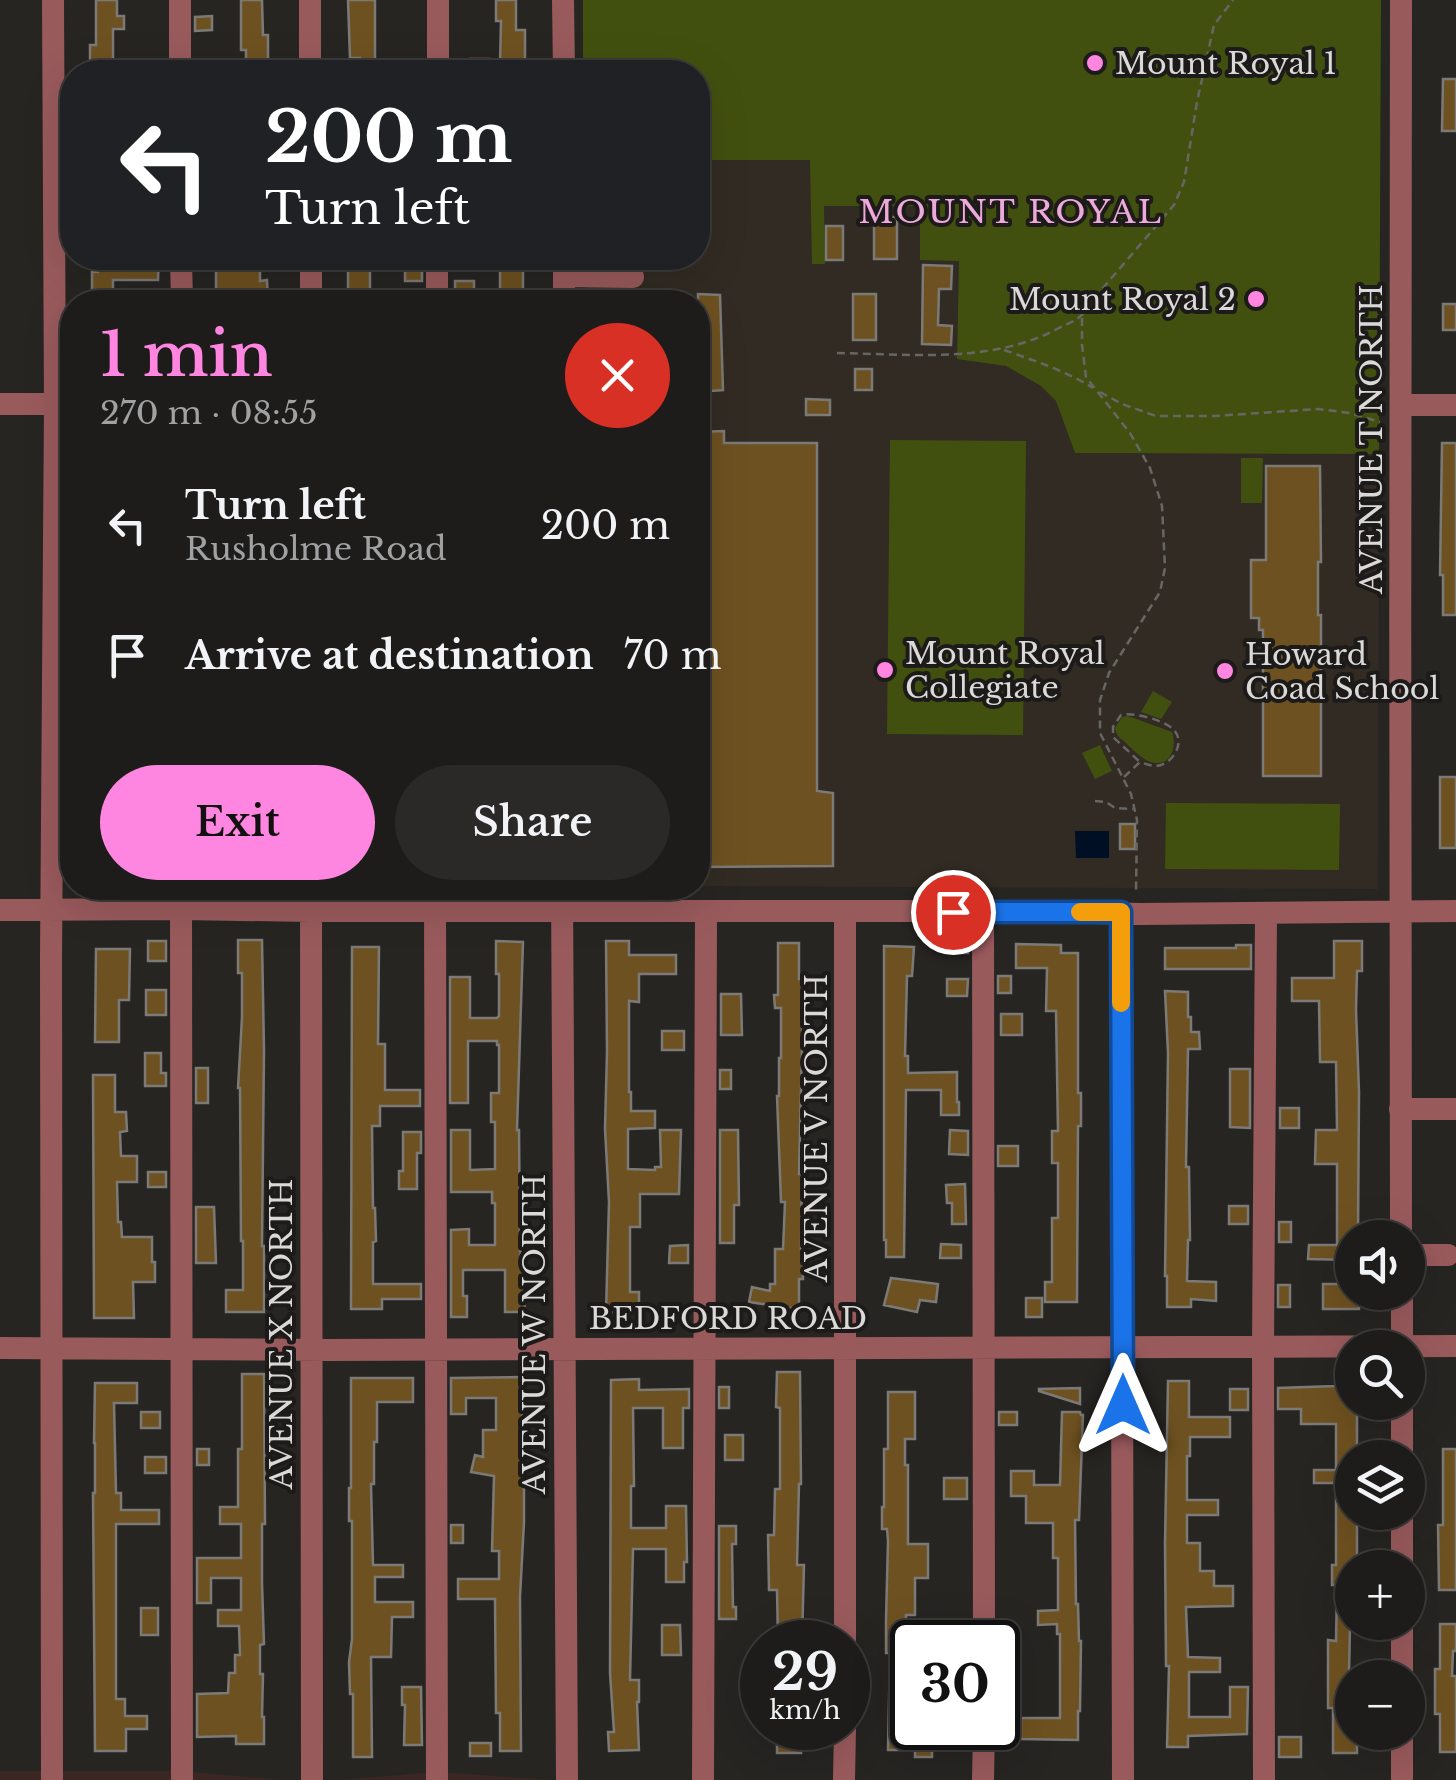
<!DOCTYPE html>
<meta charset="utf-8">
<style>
body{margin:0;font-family:"Libre Baskerville",serif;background:#2a2927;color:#f1f3f6;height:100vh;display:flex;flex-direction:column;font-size:38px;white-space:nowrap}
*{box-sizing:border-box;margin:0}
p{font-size:32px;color:#a0a1a2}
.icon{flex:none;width:55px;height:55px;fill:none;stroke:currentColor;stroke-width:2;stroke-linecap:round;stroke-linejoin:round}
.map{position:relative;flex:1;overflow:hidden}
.details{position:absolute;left:60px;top:290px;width:650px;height:610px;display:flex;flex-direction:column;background:#1d1c1a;border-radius:40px;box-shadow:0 10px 40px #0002,0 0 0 2px #3b3a39}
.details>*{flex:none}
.top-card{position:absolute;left:60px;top:60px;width:650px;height:210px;border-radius:40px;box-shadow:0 10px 40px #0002,0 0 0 2px #3b3a39;background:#202124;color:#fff;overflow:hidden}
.buttons{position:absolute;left:1335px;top:1220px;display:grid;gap:20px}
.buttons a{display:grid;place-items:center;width:90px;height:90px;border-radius:50%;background:#1d1c1a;box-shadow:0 10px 40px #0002,0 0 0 2px #3b3a39;font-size:50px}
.speed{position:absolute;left:740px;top:1620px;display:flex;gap:20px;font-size:50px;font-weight:700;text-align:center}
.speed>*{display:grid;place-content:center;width:130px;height:130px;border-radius:50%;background:#1d1c1a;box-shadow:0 10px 40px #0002,0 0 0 2px #3b3a39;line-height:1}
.speed small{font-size:25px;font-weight:400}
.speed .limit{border:5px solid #111;border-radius:15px;background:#fff;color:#111}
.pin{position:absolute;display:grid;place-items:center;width:85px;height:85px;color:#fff;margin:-42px;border:5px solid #fff;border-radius:50%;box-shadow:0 2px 10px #0007}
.me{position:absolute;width:110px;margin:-55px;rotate:0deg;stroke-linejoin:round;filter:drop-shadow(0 0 8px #0008)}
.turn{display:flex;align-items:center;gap:35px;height:210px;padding:0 40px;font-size:45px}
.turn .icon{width:130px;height:130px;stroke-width:2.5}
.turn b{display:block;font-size:70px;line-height:85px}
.round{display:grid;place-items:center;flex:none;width:105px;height:105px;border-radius:52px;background:#2a2927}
.headline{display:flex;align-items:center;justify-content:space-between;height:170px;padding:0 40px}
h1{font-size:60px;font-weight:600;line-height:75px;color:#fe85e0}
.primary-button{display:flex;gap:20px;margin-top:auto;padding:20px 40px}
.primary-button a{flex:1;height:115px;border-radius:60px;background:#fe85e0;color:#111;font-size:40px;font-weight:600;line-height:115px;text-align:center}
.primary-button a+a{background:#2a2927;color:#f1f3f6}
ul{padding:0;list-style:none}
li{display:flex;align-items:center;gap:30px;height:130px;padding:0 40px}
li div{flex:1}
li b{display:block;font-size:38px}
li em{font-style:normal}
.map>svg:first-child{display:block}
.commercial{fill:#3a2723}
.built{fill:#312b23}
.green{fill:#42500f}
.water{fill:#010f24}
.building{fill:#6e5120;stroke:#7c7a77;stroke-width:2.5}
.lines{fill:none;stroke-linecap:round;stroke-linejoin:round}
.path{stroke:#676663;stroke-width:2.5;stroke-dasharray:8 5;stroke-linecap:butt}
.minor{stroke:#995a5c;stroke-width:22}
.route-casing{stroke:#114b97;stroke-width:25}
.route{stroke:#1a73e8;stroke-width:18}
.slow{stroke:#f59e0b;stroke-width:18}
.poi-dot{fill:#fe85e0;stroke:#1d1b19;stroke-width:4}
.labels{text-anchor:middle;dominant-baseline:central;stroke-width:8;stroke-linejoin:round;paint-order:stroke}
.poi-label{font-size:30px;fill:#dad9d7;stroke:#1d1b19;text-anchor:start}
.street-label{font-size:30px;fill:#dad9d7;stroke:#1d1b19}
.neighbourhood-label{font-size:32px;letter-spacing:2.5px;fill:#eca9d9;stroke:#1d1b19}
</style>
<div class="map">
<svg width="1456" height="1780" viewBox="0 0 1456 1780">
<rect width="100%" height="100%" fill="#272522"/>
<path class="commercial" d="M0,1771H182L281,1780H0Z
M437,1772L553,1780H342Z"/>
<path class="built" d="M698,157H813L814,206H920L959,260L957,359L1006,366L1041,386L1056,401L1075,453L1379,454L1378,889L698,886V302H588V265L618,258H698Z"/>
<path class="green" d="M583,0H1381L1379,454L1075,453L1056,401L1041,386L1006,366L957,359L959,261L920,260V206H824L825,264H812L810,160H698V72H583Z
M890,440L1026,441L1023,735L887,734Z
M1241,458H1263L1262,503H1241Z
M1153,691L1172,702L1161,719L1141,712Z
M1128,716L1172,732C1176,743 1174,763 1157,763C1145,763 1136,752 1129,746C1122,738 1117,739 1115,728L1122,717Z
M1100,745L1112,771L1095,779L1082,753Z
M1166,803L1340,804L1339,870L1165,869Z"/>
<path class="water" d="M1075,831H1109V858H1076Z"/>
<path class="building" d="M96,0H117V16H124V29H113V72H90V45H96Z
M241,0H262L263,35H268V72H246V50H241Z
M348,0H375V72H360V58H350Z
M496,0H516V30H525V63H500L501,21H496Z
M212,16V30L195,31V17Z
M470,59H489V72H470Z
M1443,79H1456V131H1442Z
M874,217H897V259H874Z
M826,226H843V260H826Z
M98,258H159L158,280H113V301H92V272H98Z
M239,258H260V281L267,280L268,302H216V268H239Z
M353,258H370V298H348V269H353Z
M405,258H422V281H405Z
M923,265L952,266L951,289H939L938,325L952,326L951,345L922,344Z
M500,269H523V302H500Z
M455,281H474V300H455Z
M698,294L720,295L723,390L698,392Z
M853,294H876V340H853Z
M1443,304H1456V330H1443Z
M855,369H872V390H855Z
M806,399L830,400V415H806Z
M724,431V443H817V791L833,793V866L698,867V432Z
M1442,443H1456V615H1443V575H1440Z
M1266,466H1320L1321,562H1318V615H1321V776H1263V630H1259V618H1251V560H1266Z
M1440,777H1456V848H1440Z
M1120,824H1135V849H1120Z
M948,937L968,938V953H948Z
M238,940H262L264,1050L262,1246H264V1312H226V1290H243V1241H241L240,1088H238L242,1017V973H238Z
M148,941H166V961H148Z
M496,941L523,942L517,1130H519L520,1245L525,1312H505V1270H463V1296H467V1317H451V1230L469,1229V1245H495V1203H492V1192H451V1130H470V1170L495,1169V1122H491V1093H499V1045H497V1041H468V1103H450V977H470V1018H497L499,1016V974H496Z
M606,941H629V955H676V974H639V1002L629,1001V1092H631V1111H655V1128L628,1129V1169L655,1170V1167H661L660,1130H681L679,1194H640V1227H630V1292H639V1312H606L609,1202L605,1129L607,1051Z
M1334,941H1362V971H1357L1356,1010L1359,1092L1358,1238H1352V1260L1308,1259L1309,1245H1337V1164H1315L1316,1130H1337L1336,1062H1320L1319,1001H1292V978H1334Z
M778,943H799V979H802L803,1007L799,1174H802L801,1249H803V1279H799V1308H770V1305L749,1302L752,1287L770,1291V1284H775V1249H783L785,1202H781L777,1096H779V1058H781V1008H775L774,995H778Z
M1016,944L1061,945V953H1078V1093H1081V1126H1078L1077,1302H1045V1282H1052V1218H1058V1163H1052V1131H1058L1056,1011H1046L1047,968H1016Z
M1236,945H1251V969H1165V948H1236Z
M884,946L914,947L912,976H907L905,1056H908V1073L957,1072V1102H959V1115H941V1090H906L904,1257H886V1240H884Z
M352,947H379L378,1044H385V1090H420V1106H380V1126H372L373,1208H375L376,1241L373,1242V1284H421V1299H382V1309H351Z
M96,949H130L129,1000H119V1042H95Z
M998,976H1011V993H998Z
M947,979H968L967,996H947Z
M146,990H166V1015H146Z
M1165,991L1188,992V1017H1191V1032H1199L1200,1049H1188L1186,1167H1189L1190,1240H1188L1187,1281L1216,1282V1301L1191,1299V1307H1167V1276H1165L1168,1053Z
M721,994H741L742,1035H721Z
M1001,1014H1022V1035H1001Z
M662,1031H684V1050H662Z
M145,1053H161V1073H166V1086H145Z
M196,1068H208V1103H196Z
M1230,1069H1250V1128L1230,1127Z
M720,1070H731V1089H720Z
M93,1075H115V1112H126L127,1131L120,1132L121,1156H137V1182H117L118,1222H121L122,1237H152V1262H155V1282H133L134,1318H94Z
M1280,1108H1299V1128H1280Z
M720,1130H738L739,1205H734V1243H720Z
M950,1130L968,1131V1155L949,1154Z
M403,1132H421V1153H417V1189H399V1171H403Z
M998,1146H1018V1166H998Z
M148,1172H166V1187H148Z
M965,1184L966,1224H952V1203H947L946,1185Z
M1229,1206H1248V1224H1229Z
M196,1207H214L216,1263H196Z
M1279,1222H1291V1242H1279Z
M941,1244L961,1245V1258H940Z
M688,1245V1263H669L670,1246Z
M891,1278L938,1284L936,1302L920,1300L917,1312L884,1305Z
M1323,1284H1352V1292H1359V1309H1323Z
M1278,1285H1290V1307H1278Z
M1026,1298H1042V1317H1026Z
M777,1372H800L801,1484H799L797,1565H804L802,1642H778L777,1590H769L768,1535H774L775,1489H780V1408L776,1407Z
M242,1374H264L265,1524H262V1583L264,1644L260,1645V1674H263L262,1717H264V1744H236V1736L197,1737V1694L228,1693L229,1673H235V1655H240L239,1626H218V1610H241V1578H211V1603H197V1558H241V1524H220V1507H238V1449H242Z
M523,1377L521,1467H524V1522L520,1597L521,1751H500V1713H496L495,1599H458V1579H499V1551H492L494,1476L471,1472L475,1455L483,1457V1430H496V1398H466V1414H451V1378Z
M351,1378H413V1402H377V1442H374V1484H371L373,1565H403V1577H375V1602H413V1617H392L391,1657H371L372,1757H353V1694H350L349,1662L352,1639V1521H349V1488H351Z
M1336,1378L1352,1379V1402H1357V1458H1352V1512H1357V1568H1352V1626H1350L1349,1676H1352V1732H1357V1753H1333V1708H1328V1640L1336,1641L1337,1585H1332V1565H1336V1483H1314V1470H1336V1424H1301V1409H1278V1388L1336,1386Z
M639,1379V1390L689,1389V1408H683V1448H663V1408H633L634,1486H631V1528H666V1506H686L687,1562H684V1582H666V1549H633L630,1680H639V1702H637L639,1750L609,1751L608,1732H614L610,1673L611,1380Z
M1168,1381H1189V1417H1230V1437H1190V1456H1187V1500H1218V1515H1187V1543H1200V1571H1214V1586H1233V1606L1186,1607L1188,1657L1220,1658V1672H1189V1717H1230V1687H1248L1247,1734L1188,1736V1747H1167L1169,1666H1166L1165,1543Z
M95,1383H137V1403H114L116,1493H121V1510H159V1524H116V1699H125V1716H147V1729H126V1751H95L93,1493H95V1443H94Z
M719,1387H729V1408H719Z
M1080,1388V1404L1039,1391V1389Z
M1230,1389H1248V1410H1230Z
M888,1392H915V1439H905V1465H908V1544H928V1578H915V1615H906V1672H911V1736H932V1757H915V1750H888L890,1653H886V1620L888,1541L887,1529H882V1507H884V1449H888Z
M141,1412H160V1428H141Z
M999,1412H1017V1425H999Z
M1062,1412H1080L1081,1415H1083L1079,1520H1075L1076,1604H1078L1079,1641H1081L1080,1711H1078V1740L1021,1739V1718H1060V1634H1057V1624L1038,1625V1611L1058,1610V1558H1053V1523H1026V1496H1011V1471H1034V1485H1060Z
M725,1435H743V1460H725Z
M197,1449H209V1465H197Z
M1443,1449H1456V1590H1439L1438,1525H1443Z
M145,1457H166V1473H145Z
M944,1478H967V1499H944Z
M451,1525H463V1543H451Z
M719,1526H736V1544H732L733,1607H736V1619H719Z
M141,1608H158V1635H141Z
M1440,1624H1456V1651H1453L1452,1676H1456V1752H1440V1714H1435V1669H1440Z
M662,1625H680L681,1655H662Z
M998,1678H1017V1697H998Z
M402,1687H421L422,1745H404L405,1705H402Z
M777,1728H801V1753H777Z
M1279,1737H1301V1757H1279Z
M470,1743H491V1756H470Z"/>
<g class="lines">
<path class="path" d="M1082,318V345L1086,377L1130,433L1150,468L1162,506L1165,568L1160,592L1109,673L1100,700V733L1131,794L1137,820L1136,891L1139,893
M1004,350C1035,361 1066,371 1093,388
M837,353C910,354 990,364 1057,329C1075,320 1081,320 1091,302L1174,205L1184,182L1197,102L1214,25L1233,0
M1100,392L1122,404L1156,416H1215L1318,409L1350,413L1380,422
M1124,777L1140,762C1146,764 1151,766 1156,766C1172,765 1186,743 1174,730C1165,720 1133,712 1121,715L1113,727V737L1140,762
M1095,801L1106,802L1115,808L1133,809"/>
<path class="minor" d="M180,0V72
M310,0V72
M563,0L564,72
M438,72V0
M181,258L182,302
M311,258V302
M564,276L633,277
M437,302V258
M564,302V258
M0,404H72
M1402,405H1456
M181,888L182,1780
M311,888L312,1780
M435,888L437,1780
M562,888L567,1780
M0,910L181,909L311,911H983L1142,914L1456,911
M983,911L984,1642
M1121,913L1123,1780
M1400,1109H1456
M1401,1238C1398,825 1402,413 1401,0
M1408,1255H1448
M1402,1292V1348
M0,1348L329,1350L1456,1346
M1402,1458V1402
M1402,1568V1512
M845,1642V913
M1402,1678V1622
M1402,1732V1780
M52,1780L51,958L55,404L53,0
M703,1780L706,913
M844,1780L845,1728
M983,1780L984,1728
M1264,1780L1263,1347L1266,913"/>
</g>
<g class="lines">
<g class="route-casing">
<path id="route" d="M953,912H1121L1123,1405"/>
</g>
<use href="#route" class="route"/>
<path class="slow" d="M1080,912H1121V1003"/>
</g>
<g class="poi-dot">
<circle cx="1095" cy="63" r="10"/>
<circle cx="1256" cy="299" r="10"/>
<circle cx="885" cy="670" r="10"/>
<circle cx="1225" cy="671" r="10"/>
</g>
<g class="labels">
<g class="poi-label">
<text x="1115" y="63">Mount Royal 1</text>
<text x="1236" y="299" text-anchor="end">Mount Royal 2</text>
<text x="905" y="653">Mount Royal<tspan x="905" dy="34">Collegiate</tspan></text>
<text x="1245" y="654">Howard<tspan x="1245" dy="34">Coad School</tspan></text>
</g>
<g class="street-label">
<text transform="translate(1371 439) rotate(-90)">AVENUE T NORTH</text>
<text transform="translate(816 1128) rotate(-90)">AVENUE V NORTH</text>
<text x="728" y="1318">BEDFORD ROAD</text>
<text transform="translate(281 1334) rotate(-90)">AVENUE X NORTH</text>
<text transform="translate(534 1334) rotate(-90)">AVENUE W NORTH</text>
</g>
<g class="neighbourhood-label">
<text x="1011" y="212">MOUNT ROYAL</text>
</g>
</g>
</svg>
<div class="buttons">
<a><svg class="icon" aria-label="sound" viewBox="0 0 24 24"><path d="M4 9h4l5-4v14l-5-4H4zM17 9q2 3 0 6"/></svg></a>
<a><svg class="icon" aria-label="search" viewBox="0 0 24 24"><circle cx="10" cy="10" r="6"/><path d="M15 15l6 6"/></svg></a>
<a><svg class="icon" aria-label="layers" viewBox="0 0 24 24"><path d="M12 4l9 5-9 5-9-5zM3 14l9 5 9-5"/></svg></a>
<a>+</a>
<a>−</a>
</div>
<div class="speed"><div>29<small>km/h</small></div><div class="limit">30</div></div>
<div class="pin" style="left:953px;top:912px;background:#d93025"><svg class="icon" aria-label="arrive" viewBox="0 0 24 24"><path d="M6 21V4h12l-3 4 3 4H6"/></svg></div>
<svg class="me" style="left:1123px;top:1405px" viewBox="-20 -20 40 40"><path d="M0-17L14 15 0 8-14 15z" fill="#1a73e8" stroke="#fff" stroke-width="4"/></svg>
<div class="top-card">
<div class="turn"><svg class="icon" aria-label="left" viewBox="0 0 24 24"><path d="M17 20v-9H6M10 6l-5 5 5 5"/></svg><div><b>200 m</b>Turn left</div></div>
</div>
<section class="details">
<div class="headline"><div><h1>1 min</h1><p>270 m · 08:55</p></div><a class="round" style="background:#d93025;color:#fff"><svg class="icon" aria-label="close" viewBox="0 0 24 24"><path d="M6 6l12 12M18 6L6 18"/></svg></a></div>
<ul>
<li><svg class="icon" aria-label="left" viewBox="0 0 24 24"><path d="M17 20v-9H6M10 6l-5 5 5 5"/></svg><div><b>Turn left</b><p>Rusholme Road</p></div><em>200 m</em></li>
<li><svg class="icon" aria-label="arrive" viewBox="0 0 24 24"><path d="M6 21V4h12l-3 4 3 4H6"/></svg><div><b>Arrive at destination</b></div><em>70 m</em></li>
</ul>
<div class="primary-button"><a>Exit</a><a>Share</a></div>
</section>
</div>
